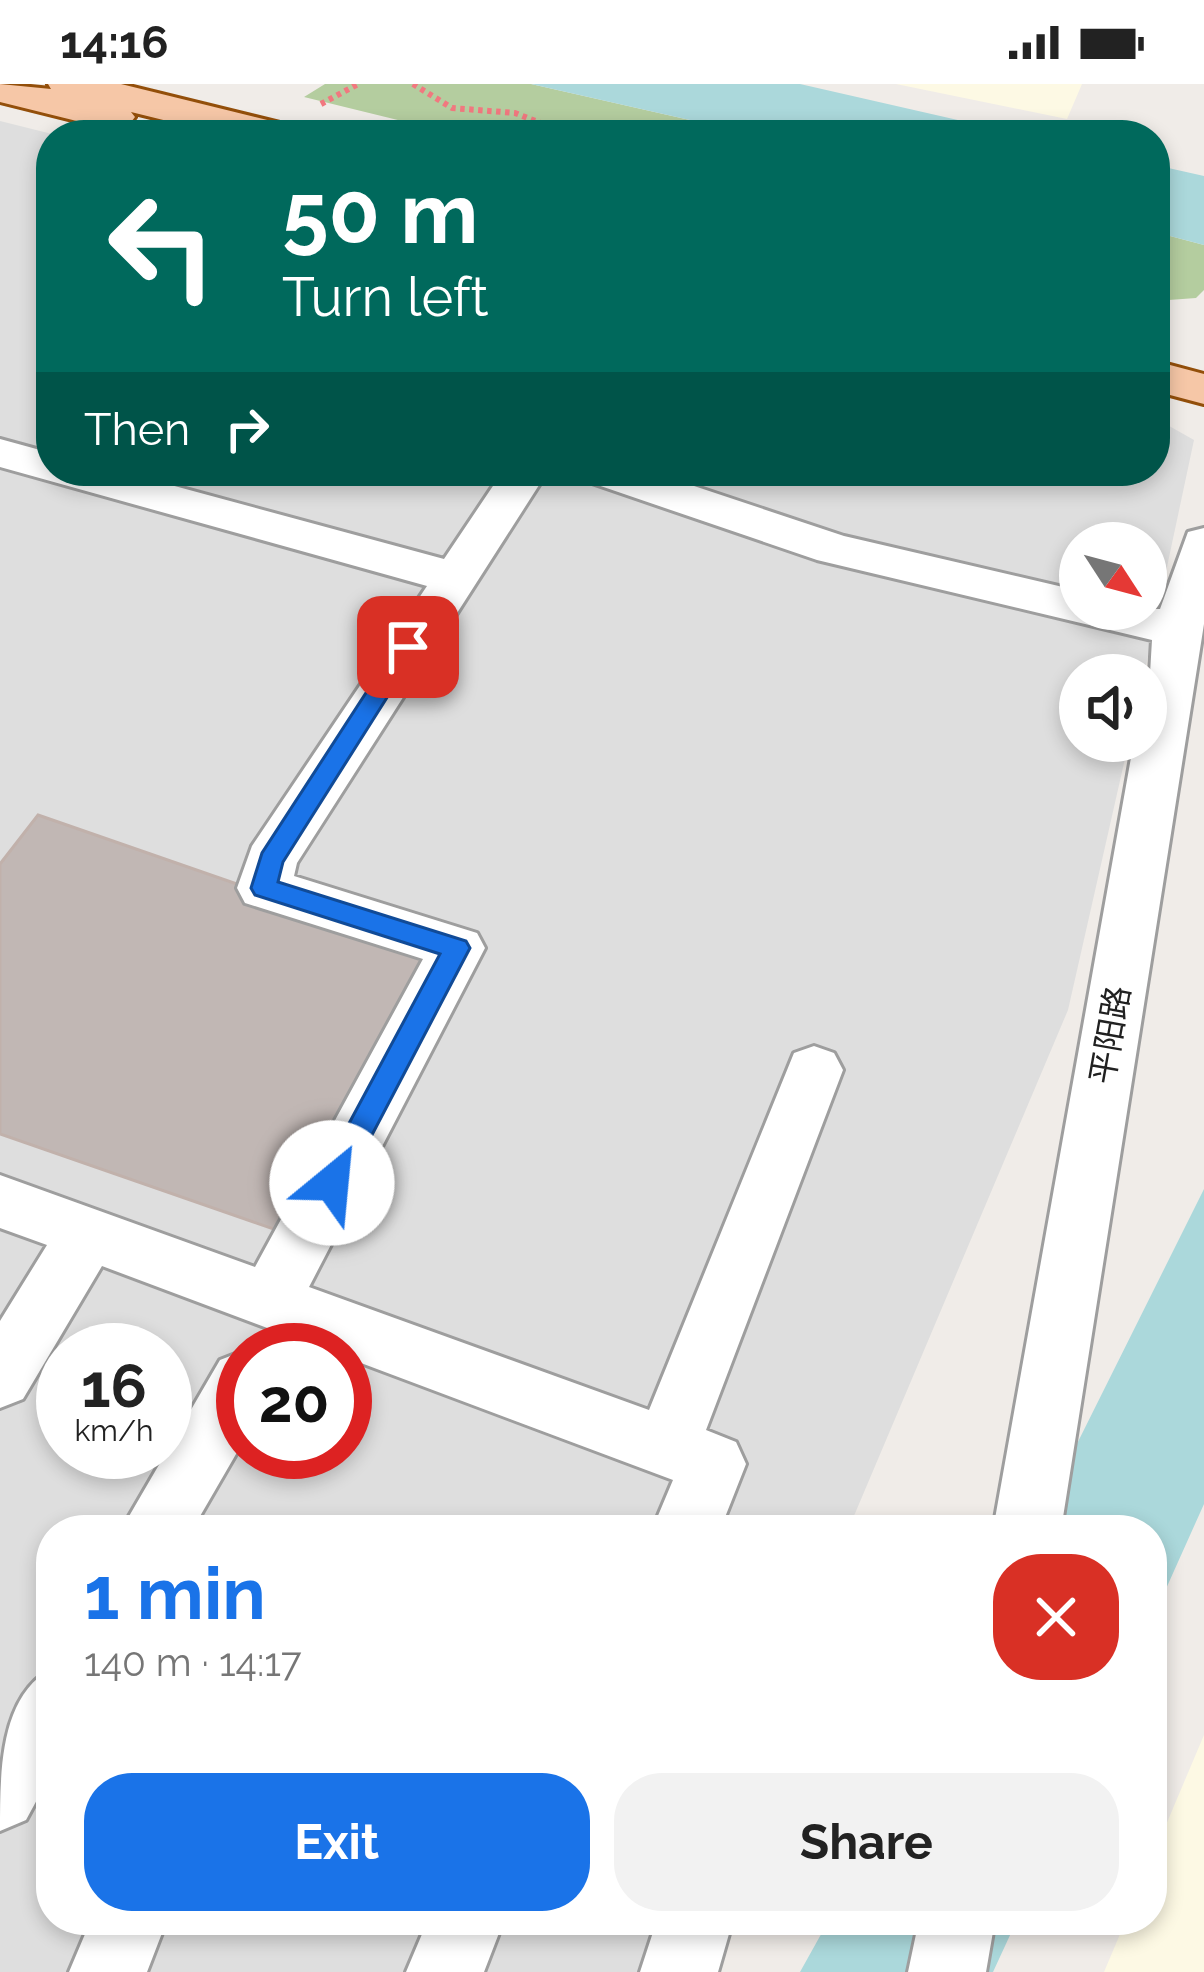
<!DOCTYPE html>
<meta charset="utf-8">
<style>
body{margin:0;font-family:Raleway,"Noto Sans SC",sans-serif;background:#f2f2f2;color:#222;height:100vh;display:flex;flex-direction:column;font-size:45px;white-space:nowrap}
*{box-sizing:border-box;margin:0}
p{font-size:39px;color:#767676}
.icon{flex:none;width:66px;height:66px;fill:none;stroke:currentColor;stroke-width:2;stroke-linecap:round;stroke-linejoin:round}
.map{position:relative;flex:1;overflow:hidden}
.sheet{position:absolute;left:36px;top:1431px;width:1131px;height:420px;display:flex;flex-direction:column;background:#fff;border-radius:48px;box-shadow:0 6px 18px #0003}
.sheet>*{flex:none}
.top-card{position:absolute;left:36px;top:36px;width:1134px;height:366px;border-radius:48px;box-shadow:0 6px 18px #0003;background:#00695c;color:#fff;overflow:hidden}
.needle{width:78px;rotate:126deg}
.controls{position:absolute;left:1059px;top:438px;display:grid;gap:24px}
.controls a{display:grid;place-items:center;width:108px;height:108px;border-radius:50%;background:#fff;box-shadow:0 6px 18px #0003;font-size:60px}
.speed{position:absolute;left:36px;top:1239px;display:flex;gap:24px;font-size:60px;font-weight:700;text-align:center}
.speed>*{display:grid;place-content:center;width:156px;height:156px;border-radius:50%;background:#fff;box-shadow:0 6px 18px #0003;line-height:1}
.speed small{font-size:30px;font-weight:400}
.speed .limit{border:18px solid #d22;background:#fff;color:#111}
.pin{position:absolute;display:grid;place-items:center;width:102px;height:102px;color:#fff;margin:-51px;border-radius:24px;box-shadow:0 6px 18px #0006}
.me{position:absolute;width:132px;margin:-66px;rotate:28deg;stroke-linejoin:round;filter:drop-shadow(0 0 9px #0008)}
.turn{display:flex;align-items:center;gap:42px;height:252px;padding:0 48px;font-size:54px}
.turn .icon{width:156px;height:156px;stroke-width:2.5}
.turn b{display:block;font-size:84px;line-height:102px}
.then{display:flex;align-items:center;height:114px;padding:0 48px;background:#0003;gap:24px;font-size:45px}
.round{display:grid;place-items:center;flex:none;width:126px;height:126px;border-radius:48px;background:#f2f2f2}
.overview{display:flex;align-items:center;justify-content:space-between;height:204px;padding:0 48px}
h1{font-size:72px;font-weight:700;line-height:90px;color:#1a73e8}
.primary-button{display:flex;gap:24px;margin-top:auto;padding:24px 48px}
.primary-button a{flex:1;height:138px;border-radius:48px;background:#1a73e8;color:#fff;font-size:48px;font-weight:700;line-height:138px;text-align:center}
.primary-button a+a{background:#f2f2f2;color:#222}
.status{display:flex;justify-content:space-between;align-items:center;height:84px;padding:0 60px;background:#fff;direction:ltr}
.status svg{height:33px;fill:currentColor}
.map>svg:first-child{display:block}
.residential{fill:#dedede;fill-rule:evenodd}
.education{fill:#fdf9e4}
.forest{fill:#b4cd9f}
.water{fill:#abd8db}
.building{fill:#c1b7b4;stroke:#c1b1ab;stroke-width:3}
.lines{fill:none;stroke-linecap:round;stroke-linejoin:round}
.minor-casing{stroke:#9e9e9e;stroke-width:6}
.major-casing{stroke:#934f0a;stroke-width:6}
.path{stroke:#f1787f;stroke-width:6;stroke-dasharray:4.5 4.5;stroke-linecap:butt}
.minor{fill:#fff;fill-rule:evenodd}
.major{fill:#f6c7a7;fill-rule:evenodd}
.route{fill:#1a73e8;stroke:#114b97;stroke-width:3}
.labels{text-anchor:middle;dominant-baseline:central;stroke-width:10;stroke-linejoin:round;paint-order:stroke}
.street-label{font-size:33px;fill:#212121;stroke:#fff}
</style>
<div class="status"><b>14:16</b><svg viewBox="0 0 49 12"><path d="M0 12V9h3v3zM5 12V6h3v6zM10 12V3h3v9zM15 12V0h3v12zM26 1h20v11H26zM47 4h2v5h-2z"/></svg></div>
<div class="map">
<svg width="1204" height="1888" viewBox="0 0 1204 1888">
<rect width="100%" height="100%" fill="#f0ece8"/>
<path class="residential" d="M0,37L56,51H51V387H1155V334L1194,356L1144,591H1080V657H1129L1068,926L848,1446H51V1836H695L679,1888H0ZM1080,459H1146V525H1080ZM63,1266H165V1368H63ZM243,1266H345V1368H243Z"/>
<path class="education" d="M896,0H1082L1067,35Z
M1204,1651V1888H1104L1126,1836H1152V1774Z"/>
<path class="forest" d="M325,0H531L756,51H459L304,13Z
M1155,148L1204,161V206L1196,214L1155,217Z"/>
<path class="water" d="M531,0H800L1023,51H756Z
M1155,81L1204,92V161L1155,148Z
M1204,1105V1420L1152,1536V1446H1034Z
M829,1836H1017L993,1888H800Z"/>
<path class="building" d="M38,731L439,870L285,1149L0,1050V780Z"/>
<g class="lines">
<g class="minor-casing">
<path id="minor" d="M0,355L51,369V387H119L444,475L503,387H548L297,779L294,792L477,849L485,864L309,1203L649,1326L794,969L814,962L834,969L843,986L706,1346L736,1358L746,1380L720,1446H652L673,1396L345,1273V1266H326L102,1182L23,1315L0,1324V1237L47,1161L0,1144V1091L255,1183L423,875L245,819L237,804L252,762L427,502L0,383Z
M580,387H649L844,452L1080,507V525H1160L1188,448L1204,444V540L1061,1446H993L1134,657H1146L1152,556L817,476L586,397Z
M243,1267V1358L192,1446H121L220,1276Z
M51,1585V1703L45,1701L26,1736L0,1747C0,1687 0,1613 51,1585Z
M91,1836H167L147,1888H69Z
M428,1836H504L484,1888H406Z
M657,1836H733L718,1888H640Z
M919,1836H995L986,1888H908Z"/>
</g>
<g class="major-casing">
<path id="major" d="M0,0L51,5L48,0H121L292,42L299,51H224L131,28L135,33L128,42L113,46L0,18Z
M1155,277L1204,290V320L1155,307Z"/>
</g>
<path class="path" d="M413,0L452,24L515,29L571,51
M321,20L358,0"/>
<use href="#minor" class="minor"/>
<use href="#major" class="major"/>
</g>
<path class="route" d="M408,555L419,563L283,778L278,798L466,857L470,864L342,1108L332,1112L317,1099L440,870L255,811L251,804L262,769L399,558Z"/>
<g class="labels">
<g class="street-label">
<text transform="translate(1110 951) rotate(-80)">平阳路</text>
</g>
</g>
</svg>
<div class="controls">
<a><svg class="needle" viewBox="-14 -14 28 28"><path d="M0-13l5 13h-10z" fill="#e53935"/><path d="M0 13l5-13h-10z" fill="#767676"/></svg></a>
<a><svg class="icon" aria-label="sound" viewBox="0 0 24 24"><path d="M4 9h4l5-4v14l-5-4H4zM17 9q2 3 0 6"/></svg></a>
</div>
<div class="speed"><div>16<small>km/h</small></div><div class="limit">20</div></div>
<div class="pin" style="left:408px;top:563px;background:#d93025"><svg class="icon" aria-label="arrive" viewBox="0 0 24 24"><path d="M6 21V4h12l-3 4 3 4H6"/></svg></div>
<svg class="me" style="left:332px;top:1099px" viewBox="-20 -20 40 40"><circle r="19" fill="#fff"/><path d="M0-13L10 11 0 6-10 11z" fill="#1a73e8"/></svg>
<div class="top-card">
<div class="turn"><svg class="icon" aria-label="left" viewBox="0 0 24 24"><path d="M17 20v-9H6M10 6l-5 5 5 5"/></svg><div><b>50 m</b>Turn left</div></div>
<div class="then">Then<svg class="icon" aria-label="right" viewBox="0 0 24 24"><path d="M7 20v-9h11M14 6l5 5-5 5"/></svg></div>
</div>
<section class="sheet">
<div class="overview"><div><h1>1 min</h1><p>140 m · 14:17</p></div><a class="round" style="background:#d93025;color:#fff"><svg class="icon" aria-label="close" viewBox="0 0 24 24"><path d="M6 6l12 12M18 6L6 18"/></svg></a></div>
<div class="primary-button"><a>Exit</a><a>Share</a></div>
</section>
</div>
